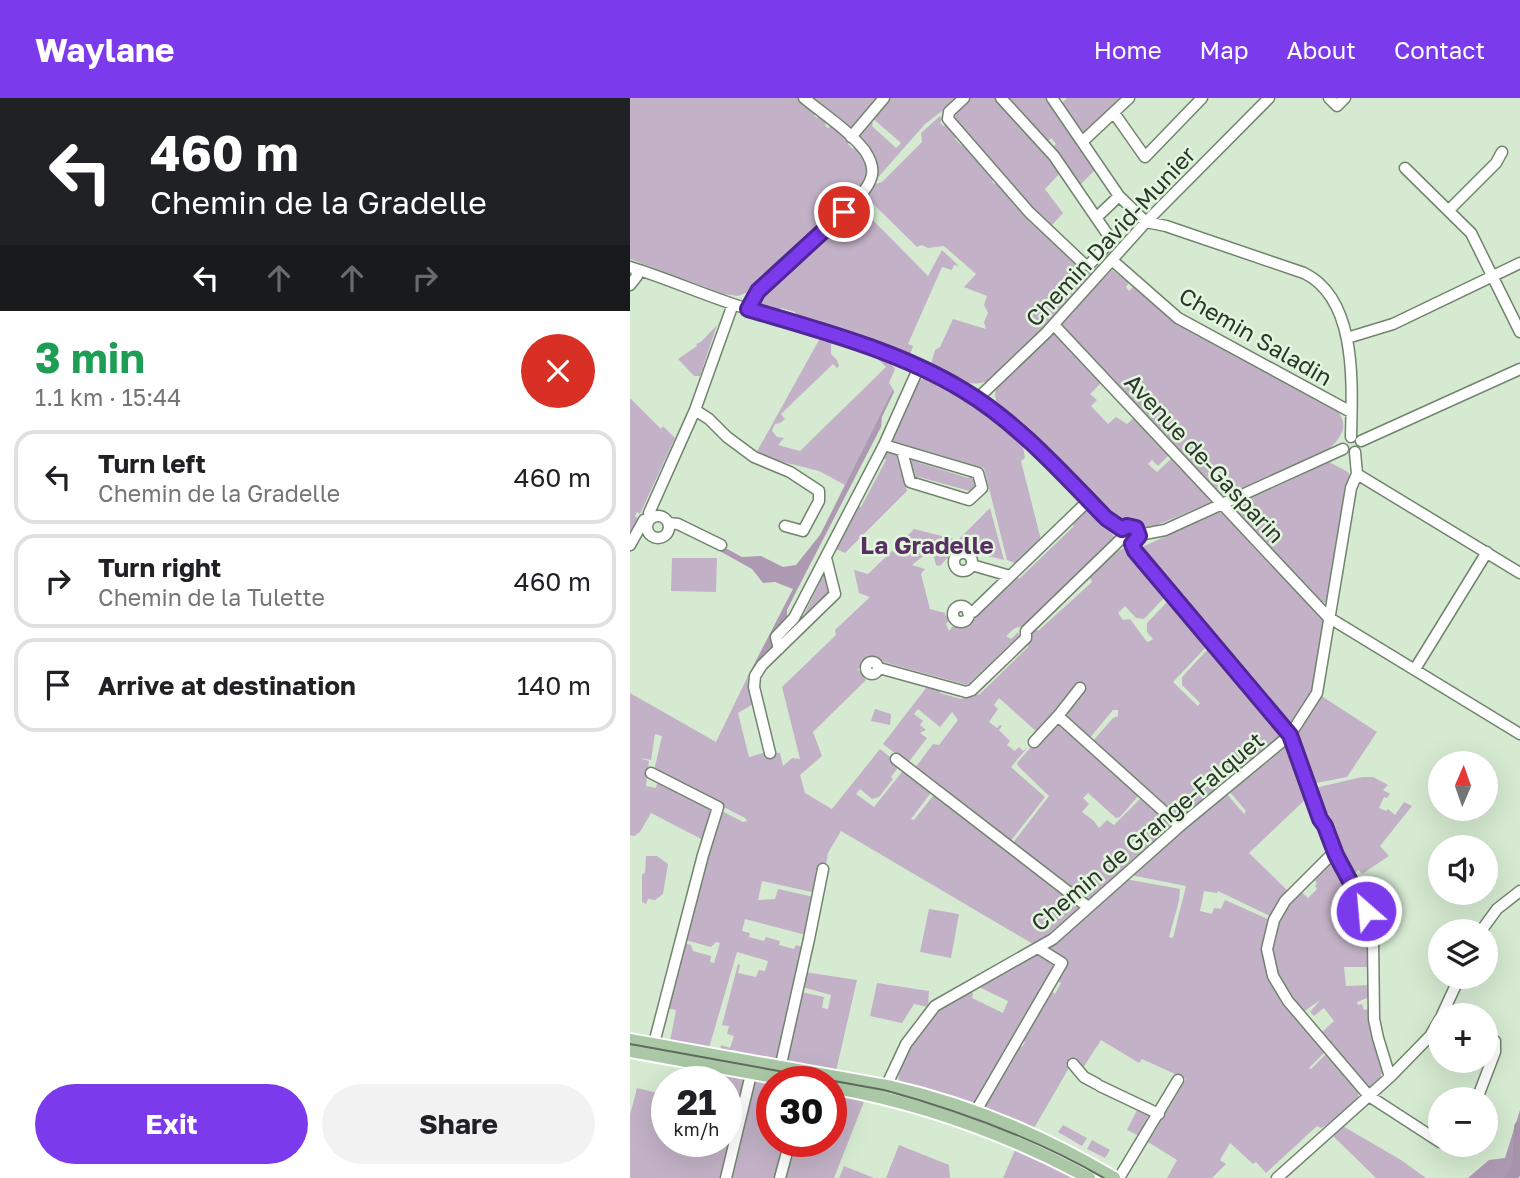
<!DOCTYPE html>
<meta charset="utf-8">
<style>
body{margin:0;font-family:"Golos Text",sans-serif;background:#f2f2f2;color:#202124;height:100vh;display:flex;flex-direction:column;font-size:26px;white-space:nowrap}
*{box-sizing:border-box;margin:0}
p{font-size:23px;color:#757577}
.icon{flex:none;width:38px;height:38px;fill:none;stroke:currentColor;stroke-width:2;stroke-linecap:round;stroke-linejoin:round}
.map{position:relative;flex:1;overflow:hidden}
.panel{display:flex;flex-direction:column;background:#fff;width:630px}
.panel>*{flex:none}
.banner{background:#202124;color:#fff;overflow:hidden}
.needle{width:46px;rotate:2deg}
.tools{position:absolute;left:798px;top:653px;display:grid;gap:14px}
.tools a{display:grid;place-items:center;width:70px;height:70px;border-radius:50%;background:#fff;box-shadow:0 7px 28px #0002;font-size:35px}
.speed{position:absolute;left:21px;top:968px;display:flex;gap:14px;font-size:35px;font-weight:700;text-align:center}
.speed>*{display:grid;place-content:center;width:91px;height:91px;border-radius:50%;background:#fff;box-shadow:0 7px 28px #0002;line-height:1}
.speed small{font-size:18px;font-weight:400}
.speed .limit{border:10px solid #d22;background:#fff;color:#111}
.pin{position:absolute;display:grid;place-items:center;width:60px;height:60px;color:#fff;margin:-30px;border:4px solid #fff;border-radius:50%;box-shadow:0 2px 7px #0007}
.me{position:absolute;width:77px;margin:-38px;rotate:333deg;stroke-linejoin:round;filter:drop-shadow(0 0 5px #0008)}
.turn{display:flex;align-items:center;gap:24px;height:147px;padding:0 35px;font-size:32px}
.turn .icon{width:91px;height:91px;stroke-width:2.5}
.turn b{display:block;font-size:49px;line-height:60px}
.lanes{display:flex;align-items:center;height:66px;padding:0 35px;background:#0003;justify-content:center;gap:35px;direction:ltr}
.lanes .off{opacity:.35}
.round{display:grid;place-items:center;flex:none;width:74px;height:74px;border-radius:37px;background:#f2f2f2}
.summary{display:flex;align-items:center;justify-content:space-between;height:119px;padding:0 35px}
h1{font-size:42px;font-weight:700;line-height:52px;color:#1e9e55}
.cta{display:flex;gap:14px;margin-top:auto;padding:14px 35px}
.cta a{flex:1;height:80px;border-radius:42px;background:#7c3aed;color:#fff;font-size:28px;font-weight:700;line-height:80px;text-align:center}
.cta a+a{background:#f2f2f2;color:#202124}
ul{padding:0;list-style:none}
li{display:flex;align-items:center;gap:21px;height:94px;margin:0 14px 10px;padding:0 21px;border:4px solid #e0e0e0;border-radius:21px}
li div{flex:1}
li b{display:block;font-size:26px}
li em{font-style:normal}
header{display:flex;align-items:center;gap:42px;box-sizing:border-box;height:98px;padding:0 35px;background:#7c3aed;color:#fff}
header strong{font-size:33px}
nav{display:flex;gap:38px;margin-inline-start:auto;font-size:24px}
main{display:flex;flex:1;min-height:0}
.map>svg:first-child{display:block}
.green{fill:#c3b2c7}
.forest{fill:#ae99b3}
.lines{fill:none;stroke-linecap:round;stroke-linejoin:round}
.river{stroke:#a792ab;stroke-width:12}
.minor-casing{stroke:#71846e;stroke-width:13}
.major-casing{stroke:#fff;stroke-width:16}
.minor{stroke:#fff;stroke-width:10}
.major{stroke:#aac8a6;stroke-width:12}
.tram{stroke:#5f6b5d;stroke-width:2}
.route-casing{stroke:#51269a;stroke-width:18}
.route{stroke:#7c3aed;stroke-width:12}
.labels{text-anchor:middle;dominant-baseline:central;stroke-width:5;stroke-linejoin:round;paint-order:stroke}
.street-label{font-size:23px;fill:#2c342b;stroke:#e2f7de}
.neighbourhood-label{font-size:24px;font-weight:bold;fill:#5a2f64;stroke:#e2f7de}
</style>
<header>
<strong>Waylane</strong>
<nav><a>Home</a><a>Map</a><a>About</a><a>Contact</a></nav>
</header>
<main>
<section class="panel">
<div class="banner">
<div class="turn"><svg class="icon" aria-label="left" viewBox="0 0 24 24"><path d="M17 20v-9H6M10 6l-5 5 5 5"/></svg><div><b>460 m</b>Chemin de la Gradelle</div></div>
<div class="lanes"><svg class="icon" aria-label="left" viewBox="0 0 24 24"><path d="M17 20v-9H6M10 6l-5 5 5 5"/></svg><svg class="icon off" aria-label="ahead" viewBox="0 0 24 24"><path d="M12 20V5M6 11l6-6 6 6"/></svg><svg class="icon off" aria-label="ahead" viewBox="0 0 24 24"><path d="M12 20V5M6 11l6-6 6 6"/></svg><svg class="icon off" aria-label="right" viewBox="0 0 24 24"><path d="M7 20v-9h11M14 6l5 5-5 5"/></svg></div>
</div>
<div class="summary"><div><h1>3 min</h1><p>1.1 km · 15:44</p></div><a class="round" style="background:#d93025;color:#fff"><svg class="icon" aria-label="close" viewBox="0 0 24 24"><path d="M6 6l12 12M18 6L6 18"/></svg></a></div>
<ul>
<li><svg class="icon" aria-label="left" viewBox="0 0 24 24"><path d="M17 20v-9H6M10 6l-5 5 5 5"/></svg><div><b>Turn left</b><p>Chemin de la Gradelle</p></div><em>460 m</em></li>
<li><svg class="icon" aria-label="right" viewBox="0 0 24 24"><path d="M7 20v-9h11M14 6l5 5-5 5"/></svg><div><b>Turn right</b><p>Chemin de la Tulette</p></div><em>460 m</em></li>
<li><svg class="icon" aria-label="arrive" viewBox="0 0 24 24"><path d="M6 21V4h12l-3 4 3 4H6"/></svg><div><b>Arrive at destination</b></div><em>140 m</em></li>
</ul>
<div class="cta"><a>Exit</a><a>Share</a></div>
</section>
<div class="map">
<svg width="890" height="1080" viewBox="0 0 890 1080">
<rect width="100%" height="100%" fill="#d5ead1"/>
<path class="green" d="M0,0H168L187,15L184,18L187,20L191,18L197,23L195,27L198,30L202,27L220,42L218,46L223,51L226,48C250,74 234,86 215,108L209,109L204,105L201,109L206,115V118L124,192L108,198L93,196L0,161Z
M178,0H251L222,34Z
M258,0H329L295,26L244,84L228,38L238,23L243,25L242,28L266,50L271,45L241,19Z
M338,0H367L413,49L431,74L415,91L433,115L419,130L321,21L322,17Z
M376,0H417L466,71L449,88L422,50L426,46L421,40L417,44Z
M437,0H488L490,3L459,35L450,34L431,6Z
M310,18L313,21L310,25L314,28L317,26L327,38L325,41L331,47L333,45L365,80L362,83L364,86L367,84L433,153L463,176L438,203L440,205L361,281C340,294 319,276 301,266L305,252L310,249L323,221L356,231L354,224L358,215L354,207L357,198L334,189L346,176L314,148L298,150L292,147L287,149L234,97L243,87L252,84L292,44L291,35Z
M226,105L298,178L312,152L329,168L324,167L322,172L312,169L278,246L283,248L280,257L167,219L165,214L151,210L148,214L135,209L131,205V197L136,190L199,135Z
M482,172L499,185L496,189L499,193L504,188L548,225L705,310C719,325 714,337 700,350L597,397L589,396L432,231V223Z
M87,227L70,278H64L48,261L67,248L66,246L71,244Z
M424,236H427L472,284L460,296L467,302L461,308L478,326L486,319L497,326L505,319L540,356L528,368L522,362L518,366L527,374L543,359L581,399L580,405L520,430L515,431L506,424L487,420L473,404L471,405L402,337L367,306L365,297L366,289L408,247Z
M189,242L201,245V256L207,262L209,268L207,270L203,266L151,316L155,321L150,325L145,326L142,333L147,339L154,340L148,347L170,353L256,269L247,260L258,262L265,271L259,285L263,291L215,387L189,373L125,357Z
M296,279C325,296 368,319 390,345C394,349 394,355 395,360L391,363L411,442L387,466L377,462L354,370L263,343L261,339L288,283Z
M0,300L31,331L33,328L45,340L10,416L7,414L5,418L9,422L0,440Z
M257,353L270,357L267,361L277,393L215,455L206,451L226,407L231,409L256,362L250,358Z
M283,359H287L284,363L338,380L343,376L349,388L343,394L289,379L285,381L280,365Z
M699,364L718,374L720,378L696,504L692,505L604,412L605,407Z
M456,409L485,439L393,528L385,530L376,538L381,541L388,534L389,538L337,587L239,560L228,571L236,582L183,634L192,658L170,677L175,695L202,711L250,651L270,667L261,679L263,681L249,699L242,701L230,691L226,696L244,709L275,670L303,692L281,721L284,722L306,694L449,807L447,813L420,837L403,846L211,733L198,755L196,767L191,766L186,795L132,783L128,802L145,801L148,791L184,799L176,837L115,821L112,833L120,835L119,839L134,843L136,839L150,843L149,847L164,851L166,847L173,849L147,962L110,956L104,952L100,954L90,952L91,947L100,950L104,938L97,936L99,928L92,927L108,866L110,867L108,875L126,879L129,872L135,873L138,863L107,854L79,950L40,943L46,912L35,910L54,845L61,847L63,853L81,858L80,864L84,865L90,845L86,844L81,849L55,842L69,785L90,715L92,713L113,724L117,723L115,720L24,673L32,638L25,636L21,662L9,660L19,663L16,688L26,690L28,680L85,709L75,743L21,715L10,734L4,738L0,737V595L86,644L118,578L122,580L125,605L108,615L119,659L137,654L150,655L153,668L162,660L170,661L152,589L206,537L205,532L240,499L229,495L224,472L238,476L262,453L270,455L269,446L284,431L328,442L360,410L374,462L327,450L310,468L306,467L302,451L282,467L295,471L291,476L300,511L315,515V517L321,520L316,526L319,533L323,528L331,529L374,488H377L386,479L389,481L443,429L444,422Z
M589,414L597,416L694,521L686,581L680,601L665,624L656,625L511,454L512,449Z
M494,450L498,452L533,492V501L514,521L506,520L495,508L488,515L493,522L500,521L517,544L520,543L523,541L517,534V525L536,505L544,506L579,546L543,584L568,608L570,605L552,587V579L579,550H582L650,630L652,637L607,677L600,674L592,683L594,687L553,721L547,720L462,644L483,620L488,618V612H483L459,641L432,616L408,635L369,600L364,607L368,611L359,624L367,630L370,627L372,628L369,632L380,643L377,647L385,653L389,649L393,653L398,649L381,669L415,699L380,744L285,670L303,646L309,647L328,622L322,614L310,629L288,611L284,616L293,623L290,627L296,632L290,635L297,640L278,665L253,646L296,590L301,587L311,590L310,595L331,601L350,596L398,549L401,533L404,530L408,533L462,484L459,477L479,458Z
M42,460H87L86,494L41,493Z
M195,467L202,493L154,541L172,521L193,478L190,471Z
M690,597L747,634L717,679L681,686L665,642V635Z
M245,611L261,616L260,627L241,623Z
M426,622L510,696L490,719L486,720L458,695L453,700L459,706L452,714L464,723L469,730L477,722L484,727L513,698L542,724L541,729L461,800L455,802L382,746L419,698L388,668L387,665L402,648L405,650Z
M657,648L660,650L678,699L619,755L658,793L640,818L588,793L587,795L574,793L570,813L582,816L584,810L591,811L595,802L640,822L633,848L634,859L696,953L679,970L681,971L698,954L729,992L727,1003L695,1028L691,1030L687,1028L636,1075L626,1064L623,1066L600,1045L590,1062L596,1066L582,1080H537L547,1062L518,1044L556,981L512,961L509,965L471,942L453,970L443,963L403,1032L382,1023L381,1019L378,1018L377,1021L353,1012L352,1007L387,946L392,949L395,944L390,940L419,892L425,896L431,885L425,881L434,865L414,852L495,781L550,791L549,803L539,839L543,840L556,788L500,777L535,746L597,696L614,716L616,713L600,694Z
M732,679H743L758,687L753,692L760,696L757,700L754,699L749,710L756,713L758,711L765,717L774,704L782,708L750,748L759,758L732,776L729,772L723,776L712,757L714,755L706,748L686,697L689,689Z
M16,758H27L38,766L33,796L25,802L18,801L16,806L12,804V776L15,775Z
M700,765L707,768L719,787L709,801L716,808L725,800L737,836L740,869H714L716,888L740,887V899L727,904L728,907L732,906L734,912L740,911L752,975L749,982L738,990L690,936L704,923L694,910L684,918L680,914L690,902L672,915C630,866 630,843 669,792L678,800L687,791L685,788L687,785L683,780Z
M299,811L329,816L321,860L290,854Z
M410,854L429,865L347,1005L342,1008L269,984C265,970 291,931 302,920C312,908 326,900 339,893L343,895L342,900L373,915L378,903L347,888Z
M175,874L227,882L206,973L155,964L171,894L194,899L192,910L198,911L201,897L172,889Z
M247,885L299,893L298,909L284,906L272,925L240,918Z
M72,972L119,980L95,1080H0V1017L7,990L31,996L30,1002H25L23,1012L37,1013V1043H96V984L70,983Z
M122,981L142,984V1043H158L147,1080H98Z
M201,995L235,1001L204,1080H152L163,1043H201Z
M508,1010L519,1016L509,1038L497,1032Z
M433,1027L457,1040L452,1048L428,1034Z
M711,1027L771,1062L796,1080H746L701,1036Z
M462,1042L480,1052L475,1060L457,1051Z
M269,1047L319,1067L320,1080H256Z
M385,1052H386L446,1080H373Z
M214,1068L244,1080H209Z"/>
<path class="forest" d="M263,291L264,294L252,319L251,329L167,492L157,512V521L141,539L144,553L122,580L118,578L163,491L145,484L133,485L122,471L86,451L88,446L112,459L131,458L153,469L166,467L190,437Z
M890,1012V1078L888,1080H838L859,1062L875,1060Z"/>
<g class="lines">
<path class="river" d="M881,1080L888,1069L890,1029"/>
<g class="minor-casing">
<path id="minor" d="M334,0L319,14L318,21L399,114L454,166L459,167L479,145L478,137L424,58L371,0
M422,0L489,98L516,124L536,128L674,175C728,201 722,288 721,339
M699,0L707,8L715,0
M484,15L515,59L572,0
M221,39L254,0
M452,44L499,0
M775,70L841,135L890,234
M819,112L866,65L872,54
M467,119L489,98
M483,163L548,220L721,314
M0,169C39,181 76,198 115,210C188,234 268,251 334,292C388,326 432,375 476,420L492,431
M0,187L7,178L6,171
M118,211C137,170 188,141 220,108C227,101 236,93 240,83C245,73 241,62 235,53C221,34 192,15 174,0
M424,227L698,519L890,636
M717,240L763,226L890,165
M347,301L416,235L516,124L639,0
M65,312L79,321L97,339L124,359L160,374L189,393V403L173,433L155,428
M731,343L890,271
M254,347L348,375L352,390L339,402L280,384L272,353
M727,376L890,475
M17 429a11 11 0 1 1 22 0a11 11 0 1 1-22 0Z
M39,425L48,426L91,447
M492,431L503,428L509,437
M509,437L535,432L713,351
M502,446L505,453L660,637L690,721L695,728L706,757L736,813L743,841L744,921L748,940L760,979
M0,447L14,422L20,421L19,415L65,312L103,206
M324 464a9 9 0 1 1 18 0a9 9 0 1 1-18 0Z
M342,467L380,478
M323 516a8 8 0 1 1 16 0a8 8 0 1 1-16 0Z
M338,514H343L459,402
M149,551L146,539L164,520L254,347L289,269
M236 570a6 6 0 1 1 12 0a6 6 0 1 1-12 0Z
M249,570L336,594L342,592L396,540V533L491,441
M785,571L857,454
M428,618L450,590
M404,644L428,618L550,728
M140,655L124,589L125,578L132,567L205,496L196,460
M266,661L458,809
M21,675L88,709L73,757L22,953
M706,757L698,760L655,803L644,822L637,851L643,878L658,903L739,998L810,1044
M851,833L867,811L890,793
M812,917L830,878
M443,966L454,979L467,986
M149,975L179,841L193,771
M470,988L529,1016
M253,995L276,946L305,908L423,841L550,728L660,637L687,595L721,390L727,376L725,354
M847,1001L865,954V943
M343,1018L432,865L408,850
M96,1080L123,968
M150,1080L160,1043
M489,1080L548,982
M647,1080L760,979L800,938L810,921"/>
</g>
<g class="major-casing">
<path id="major" d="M0,942L262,989C341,1007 415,1039 484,1080
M0,953L172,984
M201,989C292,1005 378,1036 459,1080"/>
</g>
<use href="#minor" class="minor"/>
<use href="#major" class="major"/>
<path class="tram" d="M0,946L254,992C331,1013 405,1040 474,1080"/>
</g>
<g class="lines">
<g class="route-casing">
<path id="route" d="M214,114L128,193L118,211C189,232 269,253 333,292C388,325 432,375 476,420L492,431L497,428L506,430L509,438L502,446L505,453L660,637L690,721L695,728L706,757L736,813"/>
</g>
<use href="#route" class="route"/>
</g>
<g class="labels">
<g class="street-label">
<text transform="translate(480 138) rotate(-47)">Chemin David-Munier</text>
<text transform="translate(626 238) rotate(30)">Chemin Saladin</text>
<text transform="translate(575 360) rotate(47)">Avenue de-Gasparin</text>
<text transform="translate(517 733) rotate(-40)">Chemin de Grange-Falquet</text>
</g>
<g class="neighbourhood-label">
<text x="297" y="446">La Gradelle</text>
</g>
</g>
</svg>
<div class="tools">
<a><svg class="needle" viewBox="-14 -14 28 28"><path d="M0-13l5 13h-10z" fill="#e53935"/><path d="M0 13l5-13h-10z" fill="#757577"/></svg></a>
<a><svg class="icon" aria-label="sound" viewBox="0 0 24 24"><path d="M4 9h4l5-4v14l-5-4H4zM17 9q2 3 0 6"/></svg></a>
<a><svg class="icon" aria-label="layers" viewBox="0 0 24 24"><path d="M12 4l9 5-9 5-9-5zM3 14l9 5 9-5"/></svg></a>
<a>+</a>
<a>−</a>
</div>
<div class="speed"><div>21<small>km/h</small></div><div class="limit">30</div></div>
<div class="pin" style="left:214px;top:114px;background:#d93025"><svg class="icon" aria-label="arrive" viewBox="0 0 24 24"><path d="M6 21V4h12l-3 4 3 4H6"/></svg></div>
<svg class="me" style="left:736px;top:813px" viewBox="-20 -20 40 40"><circle r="17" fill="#7c3aed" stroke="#fff" stroke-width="3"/><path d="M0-11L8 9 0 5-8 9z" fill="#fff"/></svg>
</div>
</main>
